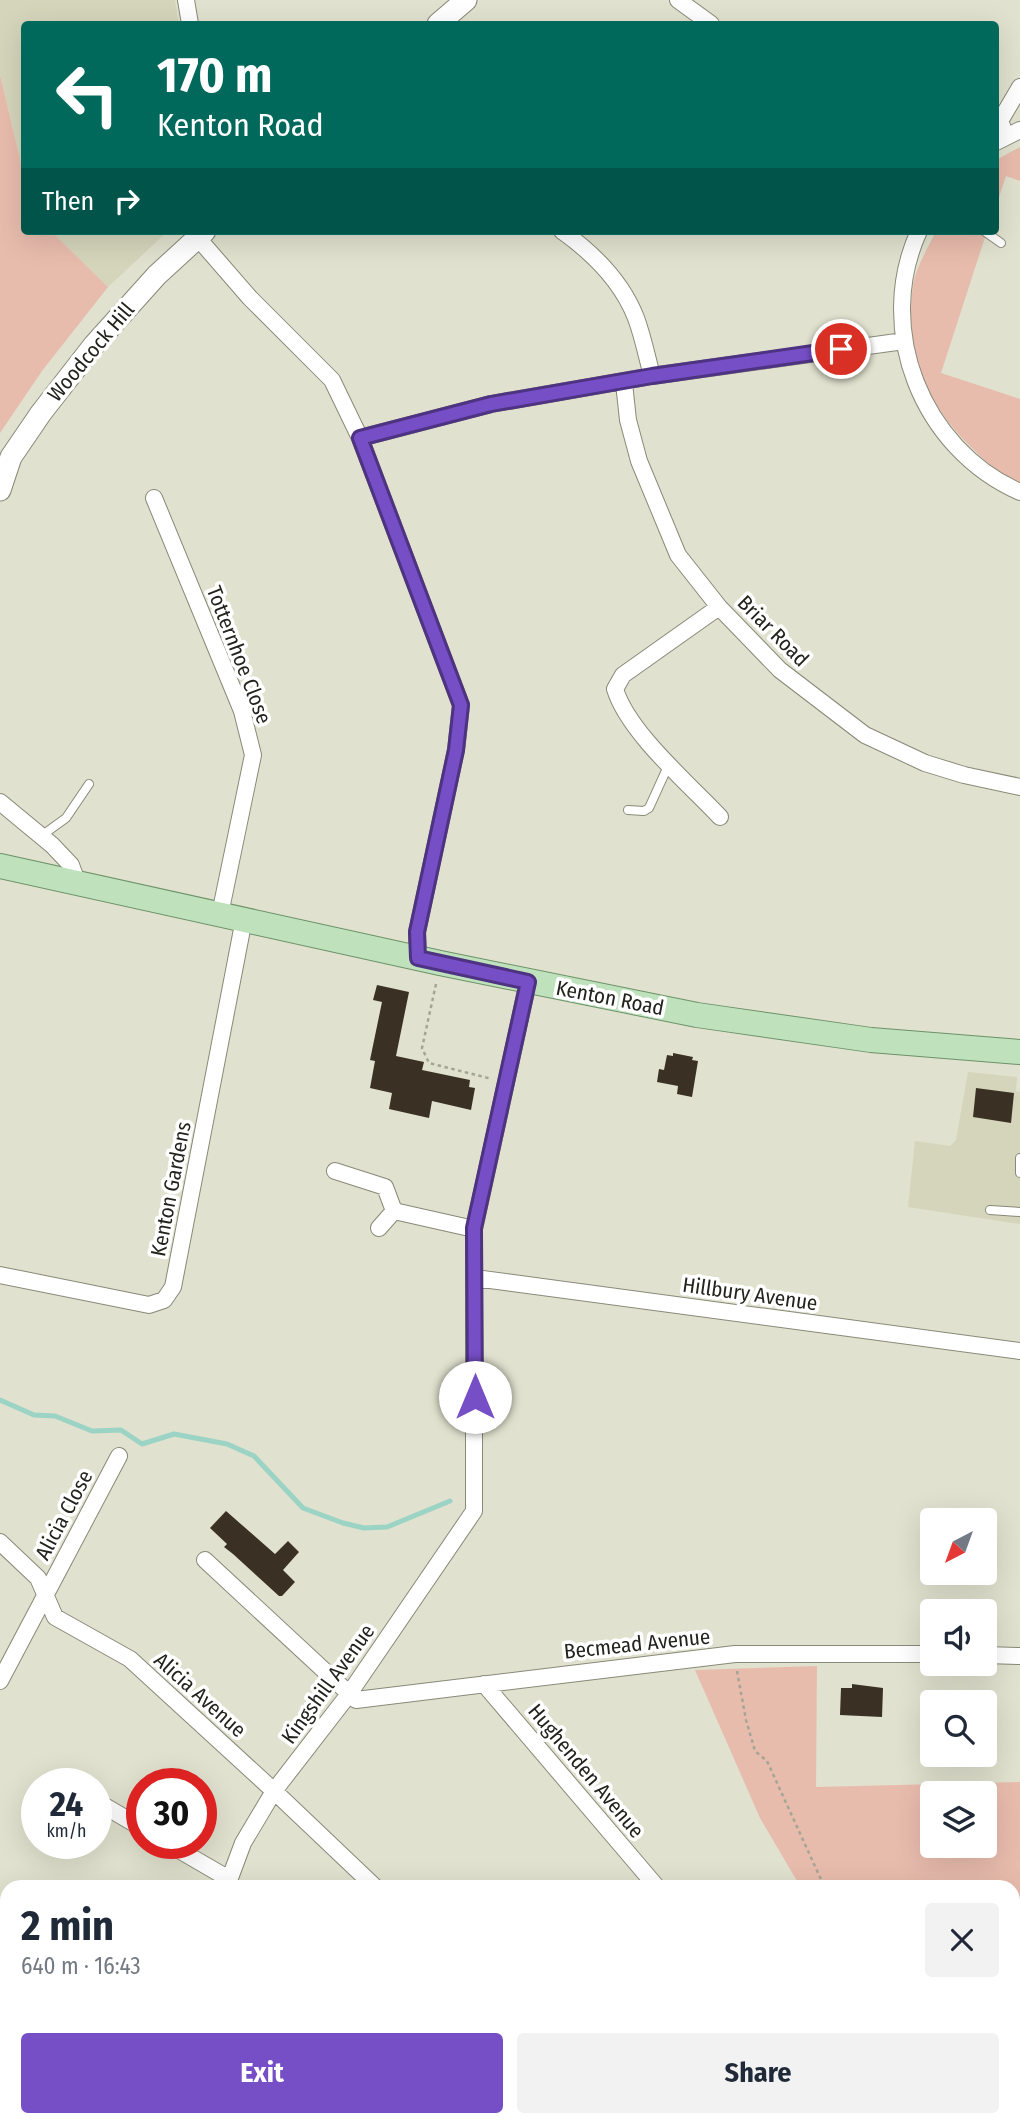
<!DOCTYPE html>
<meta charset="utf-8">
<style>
body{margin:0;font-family:"Fira Sans Condensed",sans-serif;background:#f2f2f3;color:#1f2937;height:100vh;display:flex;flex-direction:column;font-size:26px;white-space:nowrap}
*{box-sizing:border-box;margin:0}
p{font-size:23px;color:#747a83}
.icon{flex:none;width:38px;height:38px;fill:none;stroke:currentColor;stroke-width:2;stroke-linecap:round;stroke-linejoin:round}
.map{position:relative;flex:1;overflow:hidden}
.sheet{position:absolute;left:0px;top:1880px;width:1020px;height:247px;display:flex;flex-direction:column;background:#fff;border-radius:21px 21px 0 0;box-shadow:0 7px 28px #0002}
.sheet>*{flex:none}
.hud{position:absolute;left:21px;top:21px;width:978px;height:214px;border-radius:7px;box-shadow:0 7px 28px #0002;background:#00695c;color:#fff;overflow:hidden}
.needle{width:46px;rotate:221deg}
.buttons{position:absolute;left:920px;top:1508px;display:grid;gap:14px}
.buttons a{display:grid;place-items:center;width:77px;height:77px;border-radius:7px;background:#fff;box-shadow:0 7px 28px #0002;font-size:35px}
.speed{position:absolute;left:21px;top:1768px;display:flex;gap:14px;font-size:35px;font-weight:700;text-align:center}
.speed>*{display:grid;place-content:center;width:91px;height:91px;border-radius:50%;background:#fff;box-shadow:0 7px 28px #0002;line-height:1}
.speed small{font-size:18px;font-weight:400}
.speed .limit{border:10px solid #d22;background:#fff;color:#111}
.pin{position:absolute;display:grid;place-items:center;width:60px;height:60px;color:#fff;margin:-30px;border:4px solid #fff;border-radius:50%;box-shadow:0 2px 7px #0007}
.me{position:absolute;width:77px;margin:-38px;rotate:0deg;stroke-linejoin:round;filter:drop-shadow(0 0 5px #0008)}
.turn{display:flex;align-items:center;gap:24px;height:147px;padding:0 21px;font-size:32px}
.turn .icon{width:91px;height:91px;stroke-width:2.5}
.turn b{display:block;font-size:49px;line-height:60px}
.then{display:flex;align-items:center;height:66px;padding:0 21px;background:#0003;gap:14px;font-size:26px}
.round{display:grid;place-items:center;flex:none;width:74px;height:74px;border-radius:7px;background:#f2f2f3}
.overview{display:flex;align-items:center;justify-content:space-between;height:119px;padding:0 21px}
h1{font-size:42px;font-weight:700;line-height:52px}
.button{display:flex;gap:14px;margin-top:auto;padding:14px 21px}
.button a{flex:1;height:80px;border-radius:7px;background:#764ec6;color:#fff;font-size:28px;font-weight:700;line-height:80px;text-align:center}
.button a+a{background:#f2f2f3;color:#1f2937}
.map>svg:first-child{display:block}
.built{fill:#d4d5bb}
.green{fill:#e8bcad;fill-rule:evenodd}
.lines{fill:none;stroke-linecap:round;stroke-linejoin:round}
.stream{stroke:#9bd3c5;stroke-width:5}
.building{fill:#3a3024}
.lane-casing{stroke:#898978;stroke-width:10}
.street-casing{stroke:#898978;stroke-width:18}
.secondary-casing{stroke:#898978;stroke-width:23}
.primary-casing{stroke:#6c9268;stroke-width:26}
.path{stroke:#a4a596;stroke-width:2.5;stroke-dasharray:3.5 3.5;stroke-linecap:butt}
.lane{stroke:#fff;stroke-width:8}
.street{stroke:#fff;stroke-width:16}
.secondary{stroke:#fff;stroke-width:21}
.primary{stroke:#bfe2bd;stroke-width:24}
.route-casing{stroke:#4d3381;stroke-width:18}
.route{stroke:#764ec6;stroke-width:12}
.labels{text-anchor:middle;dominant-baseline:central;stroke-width:7;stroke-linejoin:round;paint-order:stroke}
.street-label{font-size:21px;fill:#22231c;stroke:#fff}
</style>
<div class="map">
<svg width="1020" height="2126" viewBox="0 0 1020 2126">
<rect width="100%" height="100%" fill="#e0e1ce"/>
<path class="built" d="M0,0H175L179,24H24V176L0,75Z
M51,231H168L108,287Z
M968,1072L1017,1077L1016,1091L1020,1092V1224L908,1207L915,1141L950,1146L956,1140Z"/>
<path class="green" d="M0,75L24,176V231H51L108,287L42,371L0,433Z
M1020,147V181L1006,176L996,206V160Z
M936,231H987L941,373L1020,399V483C1001,476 984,460 969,445C925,402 904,347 913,285C916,267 928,248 936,231Z
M817,1666L816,1787L1020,1782V2126H709L717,2119H1013V1886H800L760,1818L695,1670ZM933,1794H985V1846H933Z"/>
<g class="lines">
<path class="stream" d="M0,1400L34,1415L55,1416L92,1431L121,1430L142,1444L174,1434L227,1444L254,1456L303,1508L343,1523L364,1528L387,1527L450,1501"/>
</g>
<path class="building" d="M377,985L409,992L396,1056L424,1062L422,1070L470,1080L469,1087L475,1088L471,1110L432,1101L429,1118L389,1109L392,1093L370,1088L375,1061L370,1060L382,1002L373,1000Z
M673,1053L693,1057L692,1060L698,1061L692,1097L677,1094L678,1086L657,1082L659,1069L664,1070L667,1055L673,1056Z
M976,1088L1014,1093L1011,1123L973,1117Z
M226,1511L275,1554L288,1541L299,1552L283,1570L295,1582L282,1596H279L233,1554L224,1547L227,1544L210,1528Z
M852,1684L883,1688L882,1717L840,1715L841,1688H852Z"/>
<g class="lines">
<g class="lane-casing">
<path id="lane" d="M984,231L1001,243
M628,810L644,811L649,808L669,764
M43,837L48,831L66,818L89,784
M1020,1158V1173
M990,1210L1020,1212"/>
</g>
<g class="street-casing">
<path id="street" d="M186,0L190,24
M678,0L711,24
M1006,136L1000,121L1020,87
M996,142L1020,130
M562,231C593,253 622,282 636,318C643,337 647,357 652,376
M919,231C874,329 922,449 1020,492
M197,237L250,298L332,380L360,438L461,705L456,750L417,932L418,958
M624,383L628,420L639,461L678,555L719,607L780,670L865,735L925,763L964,775L1020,787
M360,438L491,404L652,376L904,341
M154,498L242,711L253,755L220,914
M719,607L623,675L615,689C628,732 688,783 720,817
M0,802L52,845L71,865L78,884
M335,1171L385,1187L394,1211L379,1228
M394,1211L474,1229
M0,1275L149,1305L164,1300L173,1287L244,919
M475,1278L1020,1351
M0,1542L38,1578L55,1617L130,1659L274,1791L374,1886
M205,1560L356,1700L735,1654H933
M985,1655L1020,1656
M0,1681L119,1456
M484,1684L656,1886
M96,1801L142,1828
M167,1843L229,1879
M227,1886L243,1843L274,1791L349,1694L474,1511V1229L528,982
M0,1975L7,1978
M279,2119L286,2126
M619,2119L626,2126
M204,2126L206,2119"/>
</g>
<g class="secondary-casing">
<path id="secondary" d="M438,24L466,0
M0,490L11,457L41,413L94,345L157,275L205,231"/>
</g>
<g class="primary-casing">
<path id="primary" d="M0,866L440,963L697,1015L871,1040L1020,1052"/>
</g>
<path class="path" d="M436,984L422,1048L429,1063L492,1079
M737,1671L746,1720L755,1751L767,1761L824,1886
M1013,1960L1020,1961
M751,2126L754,2119"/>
<use href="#lane" class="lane"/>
<use href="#street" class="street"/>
<use href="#secondary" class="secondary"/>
<use href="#primary" class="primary"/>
</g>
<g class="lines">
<g class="route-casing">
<path id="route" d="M475,1397L474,1228L528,982L418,958L417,932L456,750L461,705L360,438L491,404L652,376L841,349"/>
</g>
<use href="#route" class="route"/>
</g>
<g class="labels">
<g class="street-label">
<text transform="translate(91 352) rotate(-50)">Woodcock Hill</text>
<text transform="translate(773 631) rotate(45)">Briar Road</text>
<text transform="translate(239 655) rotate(69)">Totternhoe Close</text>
<text transform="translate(610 998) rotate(11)">Kenton Road</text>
<text transform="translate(171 1189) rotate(-79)">Kenton Gardens</text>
<text transform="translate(750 1294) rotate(8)">Hillbury Avenue</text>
<text transform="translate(64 1515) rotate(-62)">Alicia Close</text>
<text transform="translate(637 1644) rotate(-6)">Becmead Avenue</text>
<text transform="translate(328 1684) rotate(-54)">Kingshill Avenue</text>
<text transform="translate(200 1695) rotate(42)">Alicia Avenue</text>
<text transform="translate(586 1771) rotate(50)">Hughenden Avenue</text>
</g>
</g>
</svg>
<div class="buttons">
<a><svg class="needle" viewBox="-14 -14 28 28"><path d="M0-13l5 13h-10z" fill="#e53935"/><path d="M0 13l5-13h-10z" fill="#747a83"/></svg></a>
<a><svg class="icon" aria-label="sound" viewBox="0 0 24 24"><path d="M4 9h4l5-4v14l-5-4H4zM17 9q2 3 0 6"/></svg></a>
<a><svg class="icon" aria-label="search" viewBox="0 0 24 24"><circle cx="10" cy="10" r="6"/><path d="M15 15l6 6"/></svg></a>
<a><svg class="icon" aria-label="layers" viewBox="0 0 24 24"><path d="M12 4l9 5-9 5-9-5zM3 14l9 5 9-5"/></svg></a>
</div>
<div class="speed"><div>24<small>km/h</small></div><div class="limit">30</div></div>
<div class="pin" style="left:841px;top:349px;background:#d93025"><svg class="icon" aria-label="arrive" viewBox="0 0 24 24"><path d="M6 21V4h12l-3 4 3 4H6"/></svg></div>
<svg class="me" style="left:475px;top:1397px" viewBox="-20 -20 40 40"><circle r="19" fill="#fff"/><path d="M0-13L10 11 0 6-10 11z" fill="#764ec6"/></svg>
<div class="hud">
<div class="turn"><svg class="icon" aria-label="left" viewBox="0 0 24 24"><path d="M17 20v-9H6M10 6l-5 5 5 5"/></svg><div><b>170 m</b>Kenton Road</div></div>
<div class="then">Then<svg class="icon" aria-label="right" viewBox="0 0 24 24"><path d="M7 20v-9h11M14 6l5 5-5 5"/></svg></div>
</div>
<section class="sheet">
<div class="overview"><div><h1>2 min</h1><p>640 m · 16:43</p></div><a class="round"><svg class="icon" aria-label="close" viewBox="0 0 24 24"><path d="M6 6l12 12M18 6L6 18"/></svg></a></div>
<div class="button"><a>Exit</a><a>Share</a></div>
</section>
</div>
